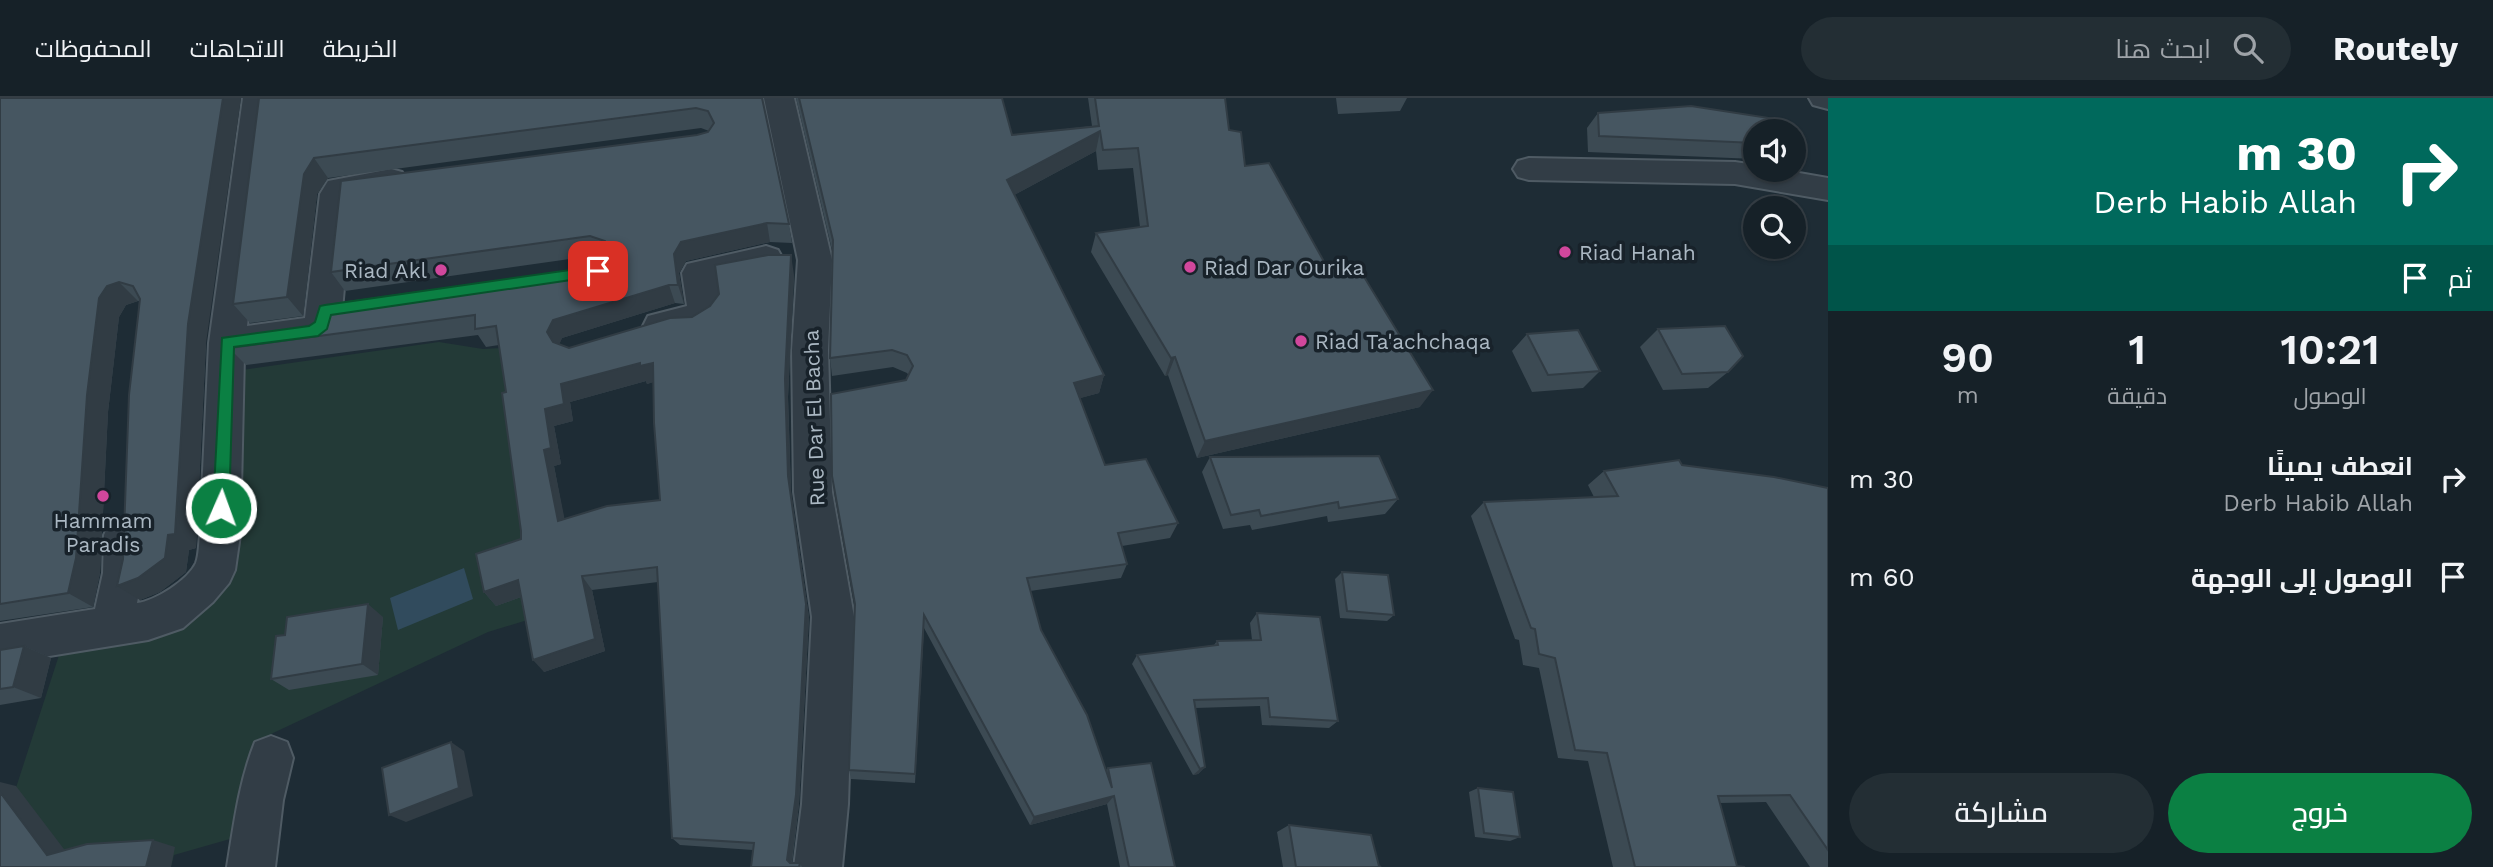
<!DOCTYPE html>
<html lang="ar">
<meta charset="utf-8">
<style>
body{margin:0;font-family:"Work Sans",Cairo,sans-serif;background:#232e34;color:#f1f3f6;direction:rtl;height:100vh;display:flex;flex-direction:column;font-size:26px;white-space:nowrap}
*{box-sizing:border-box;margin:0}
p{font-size:23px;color:#9ea3a8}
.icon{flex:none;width:38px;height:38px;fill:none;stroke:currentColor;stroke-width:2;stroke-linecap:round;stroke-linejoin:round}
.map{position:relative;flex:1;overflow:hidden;direction:ltr}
.side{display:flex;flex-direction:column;background:#162128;width:665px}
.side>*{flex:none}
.hud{background:#00695c;color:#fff;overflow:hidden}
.controls{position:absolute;left:1743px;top:21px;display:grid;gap:14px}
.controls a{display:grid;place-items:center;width:63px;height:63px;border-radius:50%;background:#162128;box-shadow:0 2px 5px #0004,0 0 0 2px #353e45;font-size:35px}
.pin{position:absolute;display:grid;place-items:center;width:60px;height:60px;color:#fff;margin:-30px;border-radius:14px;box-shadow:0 4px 10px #0006}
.me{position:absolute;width:77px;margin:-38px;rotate:2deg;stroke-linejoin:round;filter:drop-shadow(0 0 5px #0008)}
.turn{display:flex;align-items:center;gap:24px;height:147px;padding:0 21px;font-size:32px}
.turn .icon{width:91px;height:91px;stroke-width:2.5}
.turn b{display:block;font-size:49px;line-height:60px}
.then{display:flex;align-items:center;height:66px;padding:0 21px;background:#0003;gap:14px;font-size:26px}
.eta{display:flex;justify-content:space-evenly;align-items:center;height:119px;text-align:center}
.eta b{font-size:42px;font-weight:600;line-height:49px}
.cta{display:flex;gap:14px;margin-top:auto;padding:14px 21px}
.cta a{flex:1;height:80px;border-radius:42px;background:#0b8043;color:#fff;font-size:28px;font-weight:600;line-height:80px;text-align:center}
.cta a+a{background:#232e34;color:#f1f3f6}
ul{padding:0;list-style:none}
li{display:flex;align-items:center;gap:21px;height:98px;padding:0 21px}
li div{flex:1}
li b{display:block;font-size:26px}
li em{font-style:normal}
header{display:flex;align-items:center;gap:42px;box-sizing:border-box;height:98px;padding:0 35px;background:#162128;border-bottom:2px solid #353e45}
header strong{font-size:33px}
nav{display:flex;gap:38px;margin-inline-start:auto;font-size:24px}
.search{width:490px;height:63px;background:#232e34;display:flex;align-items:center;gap:18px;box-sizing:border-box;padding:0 24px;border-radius:38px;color:#9ea3a8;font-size:26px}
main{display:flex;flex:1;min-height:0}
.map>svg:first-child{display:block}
.green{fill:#233a37}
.water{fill:#314b5d}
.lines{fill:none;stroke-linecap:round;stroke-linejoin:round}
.minor-casing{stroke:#4f5b64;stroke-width:4}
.minor{fill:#323d46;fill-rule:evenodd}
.wall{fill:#3c4a53;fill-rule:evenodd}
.shaded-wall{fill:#313c44}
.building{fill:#465661;stroke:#313c44;stroke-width:2;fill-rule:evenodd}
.route{fill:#0b8043;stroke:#07532c;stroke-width:2}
.hotel-dot{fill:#d1479c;stroke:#18222a;stroke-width:2.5}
.labels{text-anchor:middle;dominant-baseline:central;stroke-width:7;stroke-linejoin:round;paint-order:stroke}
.poi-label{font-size:21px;fill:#abb8c3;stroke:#18222a;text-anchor:start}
.street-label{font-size:21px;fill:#abb8c3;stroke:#18222a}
</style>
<header>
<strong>Routely</strong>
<div class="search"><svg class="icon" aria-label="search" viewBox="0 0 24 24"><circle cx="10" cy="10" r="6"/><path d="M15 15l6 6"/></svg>ابحث هنا</div>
<nav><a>الخريطة</a><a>الاتجاهات</a><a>المحفوظات</a></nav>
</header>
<main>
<section class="side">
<div class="hud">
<div class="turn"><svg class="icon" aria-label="right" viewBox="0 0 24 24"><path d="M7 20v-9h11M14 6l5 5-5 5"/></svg><div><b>30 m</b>Derb Habib Allah</div></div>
<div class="then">ثم<svg class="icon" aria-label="arrive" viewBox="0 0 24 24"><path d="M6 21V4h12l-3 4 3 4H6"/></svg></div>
</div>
<div class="eta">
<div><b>10:21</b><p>الوصول</p></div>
<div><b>1</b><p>دقيقة</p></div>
<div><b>90</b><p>m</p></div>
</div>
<ul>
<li><svg class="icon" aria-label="right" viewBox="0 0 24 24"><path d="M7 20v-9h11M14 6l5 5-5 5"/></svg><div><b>انعطف يمينًا</b><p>Derb Habib Allah</p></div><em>30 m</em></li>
<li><svg class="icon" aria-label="arrive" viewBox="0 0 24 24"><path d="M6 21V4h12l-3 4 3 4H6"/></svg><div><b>الوصول إلى الوجهة</b></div><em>60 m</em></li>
</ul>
<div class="cta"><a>خروج</a><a>مشاركة</a></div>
</section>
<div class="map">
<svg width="1828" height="769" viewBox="0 0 1828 769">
<rect width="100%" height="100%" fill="#1e2c35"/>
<path class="green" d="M439,244L483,251L502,250L534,520L488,534L271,636L251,735L174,757L171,769H0V739L61,551L208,490L242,272Z"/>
<path class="water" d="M464,470L473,501L398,532L390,500Z"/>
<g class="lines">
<g class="minor-casing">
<path id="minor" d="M243,0H273L247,228L305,220L320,96L328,83L391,71L402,74L407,82L402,90L352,100L342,212L331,240L312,247L244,257L240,437L235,472L229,485L213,504L183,530L148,542L0,566V526L95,511L103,475L104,437L110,424L124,419L138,424C150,449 142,479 137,505C155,503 188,482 196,465C199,457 199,445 200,437L209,245Z
M764,0H794L832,162L828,252L832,394L854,519L848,706L842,769H794L802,706L812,519L794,394L792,252L798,162Z
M1809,0H1828V11L1813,7Z
M1529,60L1735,64L1755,67V72H1782L1828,80V102L1735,86L1529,82L1518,79L1513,71L1518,63Z
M766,148L778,152L783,161L778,170L717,184L722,213L712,229L660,242L648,238L643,228L648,218L687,208L682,175L687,166Z
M271,638L287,644L293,660L283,702L275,769H227C234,726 239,684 255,644Z"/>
</g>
<use href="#minor" class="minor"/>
</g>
<path class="wall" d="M0,0L206,245L196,450L189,452L186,474L160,494L140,502L123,461L139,203H138L126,207L119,219L108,314L100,475L93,509L0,523Z
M259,0H762L789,126L792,145L770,144L686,163L679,175L684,206L675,205L562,240L559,246L569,250L692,219L794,177L788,299L791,394L809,519L799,706L792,765H800L802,769H751L753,752L680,747L672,740L658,484L592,492L605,553L544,574L521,499L496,508L484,494L521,441V433L506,294L499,247L486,249L478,237L246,267L229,250L310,227L591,170L603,165L607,161L598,157L345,193L331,174L697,37L708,34L709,33L701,30L328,80L317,96L303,218L250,225L233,206ZM646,283L647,286L653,284L660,402L564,421L554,368L561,366L554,328L573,323L570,304Z
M796,0H1002L1012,37L1092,28L1088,0H1225L1229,32L1245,68L1327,169L1420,309L1197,360L1168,277L1165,278L1091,154L1096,135L1140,129L1133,70L1098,72L1096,53L1014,97L1104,277L1099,295L1080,300L1105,367L1178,425L1170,440L1122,448L1127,466L1121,480L1030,493L1041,532L1106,672L1108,670L1175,769H1120L1107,706L1030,727L924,530L915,685L851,681L849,672L855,509L832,378L906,282L909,278L907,275L893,269L832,278L830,260L832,152Z
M1336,0H1407L1400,13L1338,16Z
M1598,15L1755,33V61L1588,54L1587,30Z
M1658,231L1728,274L1708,290L1663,292L1640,249Z
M1527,236L1600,273L1583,290L1532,294L1512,253Z
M1210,359L1398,401L1385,416L1328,424L1327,418L1252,432L1250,427L1223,431L1202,374Z
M1682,367L1828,390V769H1810L1766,704L1720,705L1737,768L1745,769H1613L1588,663L1558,660L1539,570L1523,567L1519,542L1515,541L1471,418L1484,404L1594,399L1588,387L1604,373Z
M1342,474L1394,517L1387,523L1340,520L1335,481Z
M1257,515L1338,623L1329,630L1262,627L1260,608L1195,610L1205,669L1198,676L1193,677L1132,566L1137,557L1214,547L1217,543L1252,542L1250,525Z
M383,519L378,577L289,592L271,581Z
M24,548L51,560L41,600L0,607V552Z
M1478,690L1520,739L1510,743L1475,739L1469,694Z
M1289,727L1379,768L1381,769H1283L1277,734Z"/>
<path class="shaded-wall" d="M223,0H241L206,245L196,450L189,452L186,474L160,494L140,502L117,488L188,226Z
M1100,33L1096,53L1005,102L1007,82Z
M314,60L328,80L317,96L303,218L287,199L304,76Z
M767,125L770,144L686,163L679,175L684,206L678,187L674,156L681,144Z
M791,157L794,177L788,299L791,394L809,519L799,706L791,769L787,762L785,281Z
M119,184L138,203L126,207L119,219L108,314L100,475L93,509L68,495L87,297L99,200L107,188Z
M669,187L675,205L562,240L557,252L547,234L553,222Z
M1175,259L1168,277L1165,278L1171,260Z
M640,265H653L660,282L647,286L646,283L570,304L573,323L554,328L561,366L554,368L568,438L558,423L544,352L545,311L561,286Z
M1104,277L1099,295L1070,303L1074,285Z
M1433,292L1420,309L1197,360L1205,343Z
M582,478L592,492L605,553L544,574L533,562Z
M518,482L529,496L496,508L484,494Z
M368,506L383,519L378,577L362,566Z
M24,548L51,560L41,600L13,589Z
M451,644L464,653L473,698L406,724L389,717Z
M1205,669L1198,676L1193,677L1200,671Z
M0,684L16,688L73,763L47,757L0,694Z
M1114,698L1107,706L1030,727L1034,719Z
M153,742L175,749L171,769H146Z"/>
<path class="building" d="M0,0H223L188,226L175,436L168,437L165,460L138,480L117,488L123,461L129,297L140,201L133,188L119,184L107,188L99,200L87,297L76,460L68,495L0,506Z
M259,0H762L789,126L767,125L681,144L674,156L678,187H669L553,222L547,234L553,244L569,250L670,220L692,219L710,208L719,196L715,167L768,157H791L785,281L788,378L806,506L796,697L787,762L790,765H800L799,769H751L754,745L672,740L657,469L582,478L595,541L533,562L518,482L484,494L476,456L521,441V433L502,295L506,294L496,228L475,231V217L229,250V241L310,227L322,220L327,207L591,170L603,165L610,155L605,143L590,138L331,174L341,83L697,37L708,34L714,25L708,13L696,10L314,60L304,76L287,199L233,206ZM640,265V268L653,265L654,325L660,402L607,408L558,423L544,352L551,350L545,311L564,306L561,286Z
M799,0H1002L1012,37L1099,28L1095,0H1225L1229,32L1241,34L1245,68L1269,65L1327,169L1355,164L1433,292L1205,343L1175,259L1171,260L1096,135L1148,128L1138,50L1103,52L1100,33L1007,82L1104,277L1074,285L1105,367L1146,361L1178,425L1118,435L1127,466L1027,480L1041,532L1087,617L1112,690L1108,670L1151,665L1175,769H1129L1114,698L1034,719L924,517L915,676L849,672L855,506L832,378L831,296L906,282L913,268L907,257L892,252L830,260L833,142Z
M1691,8L1782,22L1781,33H1755V45L1599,38L1598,15Z
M1725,228L1743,258L1728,274L1682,276L1658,231Z
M1578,232L1600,273L1548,277L1527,236Z
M1379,358L1398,401L1339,410L1338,404L1261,418L1259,412L1231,417L1210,359Z
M1679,362L1682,367L1774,379L1828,390V752L1790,697L1718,698L1737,768L1745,769H1635L1607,655L1575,652L1555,560L1539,556L1535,531L1531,530L1484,404L1618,398L1604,373Z
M1342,474L1388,477L1394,517L1347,513Z
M368,506L362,566L271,581L276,538L285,537L287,519Z
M1257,515L1320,519L1338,623L1270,619L1268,600L1194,602L1205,669L1200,671L1137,557L1218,547L1217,543L1261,542Z
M24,548L13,589L0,591V552Z
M451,644L459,690L389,717L382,670Z
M1478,690L1513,694L1520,739L1484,735Z
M0,694L47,757L87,746L153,742L146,769H0Z
M1289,727L1371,737L1379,768L1381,769H1296Z"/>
<path class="route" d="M598,168L605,173L598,178L331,217L327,231L318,238L234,249L229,410L227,415H215L213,410L222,240L309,228L315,224L320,208L325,207Z"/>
<g class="hotel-dot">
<circle cx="1565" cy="154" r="7"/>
<circle cx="1190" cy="169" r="7"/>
<circle cx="441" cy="172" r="7"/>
<circle cx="1301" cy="243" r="7"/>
<circle cx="103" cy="398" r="7"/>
</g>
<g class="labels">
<g class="poi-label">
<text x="1579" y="154">Riad Hanah</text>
<text x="1204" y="169">Riad Dar Ourika</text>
<text x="427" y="172" text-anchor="end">Riad Akl</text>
<text x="1315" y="243">Riad Ta'achchaqa</text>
<text x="103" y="422" text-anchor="middle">Hammam<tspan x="103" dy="24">Paradis</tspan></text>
</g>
<g class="street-label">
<text transform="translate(814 320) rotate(-92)">Rue Dar El Bacha</text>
</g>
</g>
</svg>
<div class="controls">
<a><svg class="icon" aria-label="sound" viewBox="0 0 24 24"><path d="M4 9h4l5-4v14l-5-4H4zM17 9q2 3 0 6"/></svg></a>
<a><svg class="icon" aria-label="search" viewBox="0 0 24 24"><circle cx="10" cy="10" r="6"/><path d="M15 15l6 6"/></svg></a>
</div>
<div class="pin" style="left:598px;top:173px;background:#d93025"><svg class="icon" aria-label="arrive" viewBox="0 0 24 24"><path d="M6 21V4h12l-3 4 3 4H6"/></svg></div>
<svg class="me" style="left:221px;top:410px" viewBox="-20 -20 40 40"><circle r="17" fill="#0b8043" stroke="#fff" stroke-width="3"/><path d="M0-11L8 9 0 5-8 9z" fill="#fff"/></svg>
</div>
</main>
